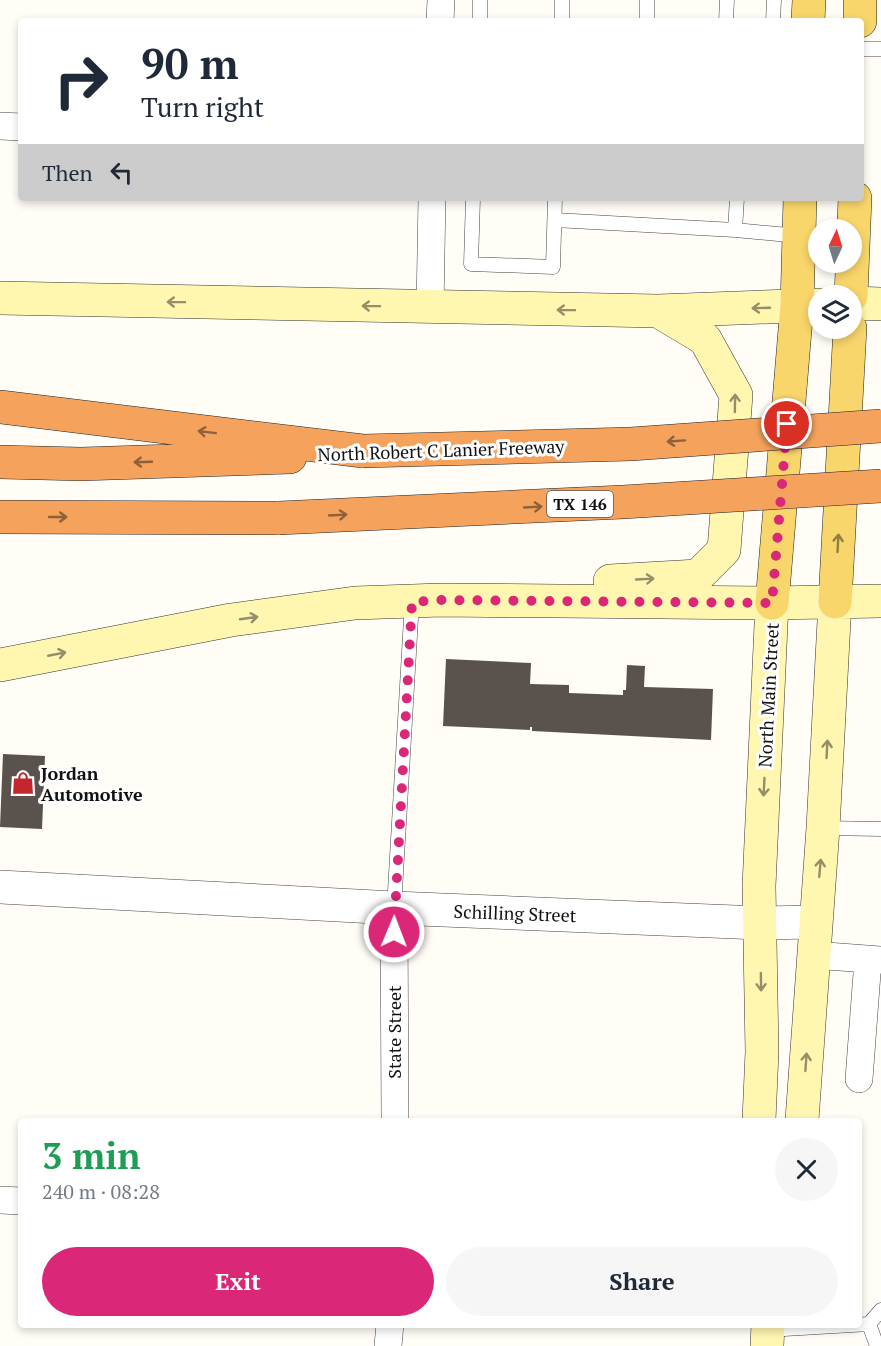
<!DOCTYPE html>
<meta charset="utf-8">
<style>
body{margin:0;font-family:"PT Serif",serif;background:#f6f6f7;color:#1f2937;height:100vh;display:flex;flex-direction:column;font-size:22px;white-space:nowrap}
*{box-sizing:border-box;margin:0}
p{font-size:20px;color:#747a83}
.icon{flex:none;width:33px;height:33px;fill:none;stroke:currentColor;stroke-width:2;stroke-linecap:round;stroke-linejoin:round}
.map{position:relative;flex:1;overflow:hidden}
.details{position:absolute;left:18px;top:1118px;width:844px;height:210px;display:flex;flex-direction:column;background:#fff;border-radius:6px;box-shadow:0 3px 9px #0003}
.details>*{flex:none}
.top-card{position:absolute;left:18px;top:18px;width:846px;height:183px;border-radius:6px;box-shadow:0 3px 9px #0003;background:#fff;color:#1f2937;overflow:hidden}
.needle{width:39px;rotate:4deg}
.fabs{position:absolute;left:808px;top:219px;display:grid;gap:12px}
.fabs a{display:grid;place-items:center;width:54px;height:54px;border-radius:50%;background:#fff;box-shadow:0 3px 9px #0003;font-size:30px}
.pin{position:absolute;display:grid;place-items:center;width:51px;height:51px;color:#fff;margin:-26px;border:3px solid #fff;border-radius:50%;box-shadow:0 2px 6px #0007}
.me{position:absolute;width:66px;margin:-33px;rotate:1deg;stroke-linejoin:round;filter:drop-shadow(0 0 4px #0008)}
.turn{display:flex;align-items:center;gap:21px;height:126px;padding:0 24px;font-size:27px}
.turn .icon{width:78px;height:78px;stroke-width:2.5}
.turn b{display:block;font-size:42px;line-height:51px}
.then{display:flex;align-items:center;height:57px;padding:0 24px;background:#0003;gap:12px;font-size:22px}
.round{display:grid;place-items:center;flex:none;width:63px;height:63px;border-radius:32px;background:#f6f6f7}
.head{display:flex;align-items:center;justify-content:space-between;height:102px;padding:0 24px}
h1{font-size:36px;font-weight:600;line-height:45px;color:#1e9e55}
.cta{display:flex;gap:12px;margin-top:auto;padding:12px 24px}
.cta a{flex:1;height:69px;border-radius:36px;background:#db2777;color:#fff;font-size:24px;font-weight:600;line-height:69px;text-align:center}
.cta a+a{background:#f6f6f7;color:#1f2937}
.map>svg:first-child{display:block}
.building{fill:#5a524d}
.lines{fill:none;stroke-linecap:round;stroke-linejoin:round}
.service-casing{stroke:#444;stroke-width:15}
.minor-casing{stroke:#444;stroke-width:28}
.tertiary-casing{stroke:#444;stroke-width:34}
.secondary-casing{stroke:#333;stroke-width:34}
.primary-casing{stroke:#222;stroke-width:34}
.motorway-casing{stroke:#222;stroke-width:34}
.service{stroke:#fff;stroke-width:14}
.minor{stroke:#fff;stroke-width:27}
.tertiary{stroke:#fff;stroke-width:33}
.secondary{stroke:#fff6b0;stroke-width:33}
.primary{stroke:#f9d66b;stroke-width:33}
.motorway{stroke:#f5a25d;stroke-width:33}
.motorway-bridge-casing{stroke:#222;stroke-width:34;stroke-linecap:butt}
.motorway-bridge{stroke:#f5a25d;stroke-width:33}
.oneway{stroke:#948f68}
.oneway2{stroke:#8e613b}
.oneway3{stroke:#917d42}
.route{stroke:#db2777;stroke-width:10;stroke-dasharray:0 18}
.labels{text-anchor:middle;dominant-baseline:central;stroke-width:6;stroke-linejoin:round;paint-order:stroke}
.shield{fill:#fff;stroke:#585858;stroke-width:1.5}
.shield-label{font-size:16px;font-weight:bold;fill:#111}
.street-label{font-size:18px;fill:#111;stroke:#fff}
.poi-label{font-size:18px;font-weight:bold;fill:#111;stroke:#fff;text-anchor:start}
</style>
<div class="map">
<svg width="881" height="1346" viewBox="0 0 881 1346">
<rect width="100%" height="100%" fill="#fffdf5"/>
<path class="building" d="M446,659L531,663L530,684L569,685V693L623,695V690H626L627,665L645,666L644,687L713,689L711,740L532,731V727H530V730L443,726Z
M3,754L45,756L42,829L0,827Z"/>
<g class="lines">
<g class="service-casing">
<path id="service" d="M480,21V0
M562,21V0
M647,21V0
M726,21L727,0
M773,21L774,0
M861,49H881
M473,198L471,264L553,267L555,198
M737,198L735,230L799,236
M555,220L735,230
M823,828L881,829
M394,908L412,601
M869,1324L877,1346
M767,1330L869,1324L881,1310"/>
</g>
<g class="minor-casing">
<path id="minor" d="M440,21L441,0
M0,126L21,127
M430,308L432,198
M394,908L395,1120
M813,955L881,960
M859,1079L868,960
M0,1200L21,1201
M388,1346L390,1324"/>
</g>
<g class="tertiary-casing">
<path id="tertiary" d="M0,887L394,908L760,923L815,922"/>
</g>
<g class="secondary-casing">
<path id="secondary" d="M0,298L658,311L819,305
M852,303L881,304
M610,581L698,576L724,550L736,395L705,339L658,311
M0,665L231,620L355,603L441,600L772,603L881,601
M759,1120L762,1052L759,886L772,603
M802,1120L823,828L835,602
M767,1346L768,1324"/>
</g>
<g class="primary-casing">
<path id="primary" d="M808,21L809,0
M860,21V0
M851,296L855,198
M835,602L850,328
M772,603L797,306L800,198"/>
</g>
<g class="motorway-casing">
<path id="motorway" d="M0,407L363,451
M0,462L81,464L290,457
M0,517L279,518"/>
</g>
<use href="#service" class="service"/>
<use href="#minor" class="minor"/>
<use href="#tertiary" class="tertiary"/>
<use href="#secondary" class="secondary"/>
<use href="#primary" class="primary"/>
<use href="#motorway" class="motorway"/>
<g class="motorway-bridge-casing">
<path id="motorway-bridge" d="M363,451L631,444L881,426
M279,518L623,502L881,486"/>
</g>
<use href="#motorway-bridge" class="motorway-bridge"/>
</g>
<defs><path id="oneway-shaft" d="M-6 0H5M1.5-3L5.5 0L1.5 3" fill="none" stroke-width="1.6" stroke-linecap="round" stroke-linejoin="round" transform="scale(1.5)"/></defs>
<g class="oneway">
<use href="#oneway-shaft" transform="translate(176 302) rotate(-179)"/>
<use href="#oneway-shaft" transform="translate(371 306) rotate(-179)"/>
<use href="#oneway-shaft" transform="translate(761 308) rotate(178)"/>
<use href="#oneway-shaft" transform="translate(566 310) rotate(-179)"/>
<use href="#oneway-shaft" transform="translate(735 403) rotate(-89)"/>
<use href="#oneway-shaft" transform="translate(645 579) rotate(-3)"/>
<use href="#oneway-shaft" transform="translate(249 618) rotate(-8)"/>
<use href="#oneway-shaft" transform="translate(57 654) rotate(-11)"/>
<use href="#oneway-shaft" transform="translate(827 749) rotate(-87)"/>
<use href="#oneway-shaft" transform="translate(764 787) rotate(93)"/>
<use href="#oneway-shaft" transform="translate(820 868) rotate(-85)"/>
<use href="#oneway-shaft" transform="translate(761 982) rotate(89)"/>
<use href="#oneway-shaft" transform="translate(806 1062) rotate(-86)"/>
</g>
<g class="oneway2">
<use href="#oneway-shaft" transform="translate(207 432) rotate(-173)"/>
<use href="#oneway-shaft" transform="translate(676 441) rotate(176)"/>
<use href="#oneway-shaft" transform="translate(143 462) rotate(178)"/>
<use href="#oneway-shaft" transform="translate(533 507) rotate(-3)"/>
<use href="#oneway-shaft" transform="translate(338 515) rotate(-3)"/>
<use href="#oneway-shaft" transform="translate(58 517)"/>
</g>
<use class="oneway3" href="#oneway-shaft" transform="translate(838 543) rotate(-87)"/>
<g class="lines">
<path class="route" d="M394,932L412,602L441,600L772,603L787,424"/>
</g>
<defs>
<g id="shop-bare" transform="scale(1.8)"><path d="M-5-2.5h2.3a2.7 3.5 0 0 1 5.4 0H5L5.5 6h-11ZM-1.5-2.5h3a1.5 2.3 0 0 0-3 0Z" fill="#c4262e" stroke="#fff" stroke-width="2.5" paint-order="stroke"/></g>
</defs>
<g fill-rule="evenodd">
<use href="#shop-bare" x="23" y="783"/>
</g>
<g class="labels">
<rect class="shield" x="547" y="491" width="66" height="26" rx="4.5"/>
<g class="shield-label">
<text x="580" y="504">TX 146</text>
</g>
<g class="street-label">
<text transform="translate(441 450) rotate(-2)">North Robert C Lanier Freeway</text>
<text transform="translate(768 695) rotate(-87)">North Main Street</text>
<text transform="translate(515 913) rotate(2)">Schilling Street</text>
<text transform="translate(394 1032) rotate(-90)">State Street</text>
</g>
<g class="poi-label">
<text x="41" y="773">Jordan<tspan x="41" dy="21">Automotive</tspan></text>
</g>
</g>
</svg>
<div class="fabs">
<a><svg class="needle" viewBox="-14 -14 28 28"><path d="M0-13l5 13h-10z" fill="#e53935"/><path d="M0 13l5-13h-10z" fill="#747a83"/></svg></a>
<a><svg class="icon" aria-label="layers" viewBox="0 0 24 24"><path d="M12 4l9 5-9 5-9-5zM3 14l9 5 9-5"/></svg></a>
</div>
<div class="pin" style="left:787px;top:424px;background:#d93025"><svg class="icon" aria-label="arrive" viewBox="0 0 24 24"><path d="M6 21V4h12l-3 4 3 4H6"/></svg></div>
<svg class="me" style="left:394px;top:932px" viewBox="-20 -20 40 40"><circle r="17" fill="#db2777" stroke="#fff" stroke-width="3"/><path d="M0-11L8 9 0 5-8 9z" fill="#fff"/></svg>
<div class="top-card">
<div class="turn"><svg class="icon" aria-label="right" viewBox="0 0 24 24"><path d="M7 20v-9h11M14 6l5 5-5 5"/></svg><div><b>90 m</b>Turn right</div></div>
<div class="then">Then<svg class="icon" aria-label="left" viewBox="0 0 24 24"><path d="M17 20v-9H6M10 6l-5 5 5 5"/></svg></div>
</div>
<section class="details">
<div class="head"><div><h1>3 min</h1><p>240 m · 08:28</p></div><a class="round"><svg class="icon" aria-label="close" viewBox="0 0 24 24"><path d="M6 6l12 12M18 6L6 18"/></svg></a></div>
<div class="cta"><a>Exit</a><a>Share</a></div>
</section>
</div>
